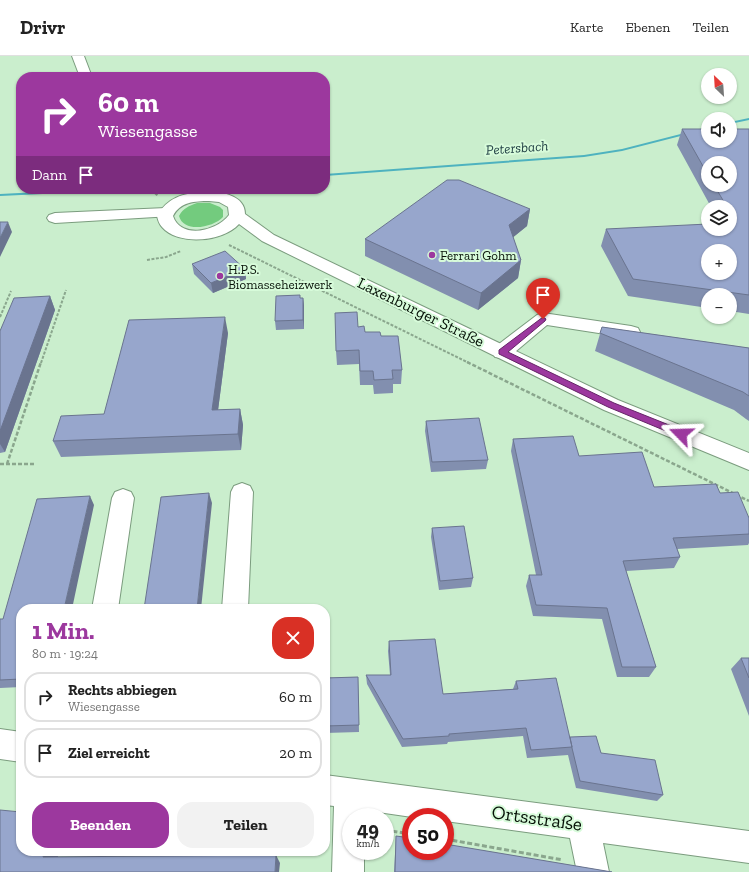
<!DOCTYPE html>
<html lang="de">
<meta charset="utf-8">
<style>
body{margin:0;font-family:"Zilla Slab",serif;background:#f2f2f2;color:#222;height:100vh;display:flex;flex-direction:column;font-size:15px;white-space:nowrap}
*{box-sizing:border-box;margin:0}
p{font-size:13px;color:#767676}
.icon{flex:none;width:22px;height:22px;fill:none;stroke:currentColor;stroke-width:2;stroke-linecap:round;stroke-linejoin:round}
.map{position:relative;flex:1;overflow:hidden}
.sheet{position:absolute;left:16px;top:548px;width:314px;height:252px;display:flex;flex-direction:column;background:#fff;border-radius:16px;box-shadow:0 1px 3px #0004}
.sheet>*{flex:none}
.hud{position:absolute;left:16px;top:16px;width:314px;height:122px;border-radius:16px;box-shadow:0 1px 3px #0004;background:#9c389e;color:#fff;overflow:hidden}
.needle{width:26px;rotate:335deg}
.fabs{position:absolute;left:701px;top:12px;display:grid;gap:8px}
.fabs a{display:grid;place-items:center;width:36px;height:36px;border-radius:50%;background:#fff;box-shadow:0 1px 3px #0004;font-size:20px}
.speed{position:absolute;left:342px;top:752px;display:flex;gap:8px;font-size:20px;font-weight:700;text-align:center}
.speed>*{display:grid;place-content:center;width:52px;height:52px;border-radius:50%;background:#fff;box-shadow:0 1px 3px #0004;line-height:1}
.speed small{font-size:10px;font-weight:400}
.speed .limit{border:6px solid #d22;background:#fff;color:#111}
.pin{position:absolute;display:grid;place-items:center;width:34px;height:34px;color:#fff;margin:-41px -17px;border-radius:50% 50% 50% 0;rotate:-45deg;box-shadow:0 0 4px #0007}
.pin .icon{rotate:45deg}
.me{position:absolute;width:44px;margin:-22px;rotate:292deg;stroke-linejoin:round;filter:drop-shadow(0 0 3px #0008)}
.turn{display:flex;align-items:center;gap:14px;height:84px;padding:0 16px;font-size:18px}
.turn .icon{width:52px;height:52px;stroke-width:2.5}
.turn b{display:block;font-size:28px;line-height:34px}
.then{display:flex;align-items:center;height:38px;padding:0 16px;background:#0003;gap:8px;font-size:15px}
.round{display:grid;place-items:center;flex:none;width:42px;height:42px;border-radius:16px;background:#f2f2f2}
.summary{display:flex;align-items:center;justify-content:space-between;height:68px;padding:0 16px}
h1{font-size:24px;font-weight:700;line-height:30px;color:#9c389e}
.button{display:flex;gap:8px;margin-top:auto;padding:8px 16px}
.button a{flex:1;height:46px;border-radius:16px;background:#9c389e;color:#fff;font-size:16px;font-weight:700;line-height:46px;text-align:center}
.button a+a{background:#f2f2f2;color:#222}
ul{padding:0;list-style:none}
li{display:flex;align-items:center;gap:12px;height:50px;margin:0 8px 6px;padding:0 8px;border:2px solid #e0e0e0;border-radius:16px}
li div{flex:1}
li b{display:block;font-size:15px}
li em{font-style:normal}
header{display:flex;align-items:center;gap:24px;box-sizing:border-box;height:56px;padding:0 20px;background:#fff;border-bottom:1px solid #e0e0e0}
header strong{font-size:19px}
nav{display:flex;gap:22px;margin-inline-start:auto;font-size:14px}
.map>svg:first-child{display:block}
.green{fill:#73cb7e}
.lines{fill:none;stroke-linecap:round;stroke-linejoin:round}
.stream{fill:#4eb2bf;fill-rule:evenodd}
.minor-casing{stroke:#7b9c7e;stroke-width:2}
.major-casing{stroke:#7b9c7e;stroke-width:2}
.path-far3{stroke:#8aa68d;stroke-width:1.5;stroke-dasharray:2.5 1;stroke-linecap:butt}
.path-far2{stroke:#8aa68d;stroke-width:2;stroke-dasharray:3 1.5;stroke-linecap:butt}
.path-far1{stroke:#8aa68d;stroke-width:2.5;stroke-dasharray:4 2;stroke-linecap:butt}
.path{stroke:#8aa68d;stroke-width:3;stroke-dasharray:5 2.5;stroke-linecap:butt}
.minor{fill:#fff;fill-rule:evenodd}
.major{fill:#fff;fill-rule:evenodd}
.wall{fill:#828faf;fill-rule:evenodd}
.shaded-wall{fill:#6a748f}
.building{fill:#97a6cc;stroke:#6a748f;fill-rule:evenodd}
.route{fill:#9c389e;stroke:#652467}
.poi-dot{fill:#9c389e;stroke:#d7fbda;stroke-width:1.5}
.labels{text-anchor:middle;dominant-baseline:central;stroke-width:4;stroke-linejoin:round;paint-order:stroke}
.far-poi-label{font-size:13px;fill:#061107;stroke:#d7fbda;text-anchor:start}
.far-water-label{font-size:14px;font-style:italic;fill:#224145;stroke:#d7fbda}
.street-label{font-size:16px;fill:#061107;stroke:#d7fbda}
.near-street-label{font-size:19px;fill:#061107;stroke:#d7fbda}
</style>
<header>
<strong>Drivr</strong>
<nav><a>Karte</a><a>Ebenen</a><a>Teilen</a></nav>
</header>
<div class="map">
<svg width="749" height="816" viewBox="0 0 749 816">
<rect width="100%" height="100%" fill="#caeecd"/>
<path class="green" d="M197,147H210L220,151L223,154V161C214,171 184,178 179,160C183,152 189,150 197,147Z"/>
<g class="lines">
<path class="stream" d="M749,62V64L730,68V66Z
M708,71V73L622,95L584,101L325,120V118L584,99L622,93Z
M96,133H129L127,134L0,140V138Z"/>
<g class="minor-casing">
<path id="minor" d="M166,152L172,154L174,157L172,160L55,167L49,165L47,162L49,159L55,157Z
M543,257L631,270L638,272L640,276L638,280L631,282L547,269L509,301L502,302L495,301L492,296L495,291L537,259Z
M242,427L250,430L253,436L248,553H222L231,436L234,430Z
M123,433L131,436L134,442L118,553H92L112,442L115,436Z
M0,673L21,676V706L0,703Z
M325,719L749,775V807L603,787L609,816H577L570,782L445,765V761H412L364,754V761H351V795H364V816H332L334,750L325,749Z"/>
</g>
<g class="major-casing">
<path id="major" d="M72,0H84L92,21H80Z
M203,136C218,135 245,138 245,158L274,179L618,344L749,397V414L604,354L262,185L239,168C223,186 178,190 162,171C159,168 158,164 157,160C167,142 183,137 203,136ZM209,145L219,146L228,151L229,159C217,175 181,184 173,160C180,146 195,145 209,145Z"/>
</g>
<path class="path-far3" d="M152,133L153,135"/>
<path class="path-far2" d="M152,134L158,140
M229,189L469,307
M147,204L166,201L181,195
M0,261L11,235
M41,307L66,234"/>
<path class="path-far1" d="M467,306L749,445
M0,408H36
M7,408L41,306"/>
<path class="path" d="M385,774L411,778
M445,783L563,804"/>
<use href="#minor" class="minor"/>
<use href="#major" class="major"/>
</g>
<path class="wall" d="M682,73H749V258L730,255V239H708V252L628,240L601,190L606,173H730V151H711L677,89ZM708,107L730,129H708Z
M530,153L527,170L513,181L521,204L518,222L478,254L365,200V183Z
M192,208L245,213L246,223L213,237L194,218Z
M50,240L55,254L5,396L0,397V275Z
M300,242H303L304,250V273L276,274L275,265Z
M358,271L365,276L381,280L402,314L401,328H393V337L374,338L373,329H360L359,308L337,309L336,295Z
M602,271L749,292V365L746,363L734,354L595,295Z
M228,277L218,354L240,353L243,369L241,394L61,401L53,385L104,358Z
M426,365L488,404L486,413L431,416L425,375Z
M513,383L579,400L654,431L720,437L749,462V487L748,489L677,493L680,501L674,512L626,515L656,611L649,621H617L602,563L533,560L526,530L529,519H536L511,395Z
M94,449L21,553V631L0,632V563H3Z
M432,472L473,522L471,531L439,534L431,481Z
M389,585L443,638L513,633L516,625L570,681L601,697L663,739L657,745L576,732L568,699L527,702L523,680L448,686L447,688L402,691L367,628L366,619H390L388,595Z
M741,602H749V660L731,613Z
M358,621L359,676L325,677V622Z
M396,780L612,816H394Z"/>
<path class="shaded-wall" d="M530,153L527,170L506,187L509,169Z
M8,166L12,176L0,201V182Z
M521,204L518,222L478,254L481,237Z
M245,213L246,223L213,237L211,227Z
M50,240L55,254L5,396L0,388V375Z
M303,242L304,250V273L303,264Z
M225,261L228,277L216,370L212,354Z
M240,353L243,369L241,394L238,378Z
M209,437L212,447L201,553H197Z
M90,440L94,449L72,553H64Z
M45,795H60L55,809L43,801Z
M276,799L280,807L279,816H275Z"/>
<path class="building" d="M682,73H708V85H730V73H749V239L633,223L606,173L708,168V173H730V167H735L730,157V151H727L714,129H730V107H708V119ZM708,195H730V217H708Z
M447,124H459L530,153L509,169L521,204L481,237L365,183Z
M0,166H8L0,182Z
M225,195L245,213L211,227L192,208Z
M300,239V242H303V264L275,265L276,240Z
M50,240L0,375V275L14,242Z
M357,256L358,271L364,270L365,276H380L381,280H398L402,314H392L393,323L374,324L373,315H360L359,294L336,295L335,257Z
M225,261L212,354L240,353L238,378L53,385L61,360L104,358L129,264Z
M602,271L749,292V340L743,336L600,277Z
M479,362L488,404L432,406L426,365Z
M573,380L579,400L642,396L654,431L716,428L720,437L738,436L749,462V478L673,482L680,501L623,505L656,611H622L607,552L536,549L529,519H542L513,383Z
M209,437L197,553H144L161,441Z
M90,440L64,553H21V623L0,624V563H3L37,443Z
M464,470L473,522L440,525L432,472Z
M435,583L443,638L518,633L516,625L556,622L572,691L531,694L526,672L449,678V680L403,683L366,619H391L389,585Z
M741,602H749V622Z
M358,621L359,669L325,670V622Z
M596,680L601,697L655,704L663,739L580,725L572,692V691L570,681Z
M0,754L21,756V795H45L43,801L276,799L275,816H0Z
M396,780L411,782V795H445V788L612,816H395Z"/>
<path class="route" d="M543,261L546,263L545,265L508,296L614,347L684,375L685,378L684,380H678L608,351L499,298V294Z"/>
<g class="poi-dot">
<circle cx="432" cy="199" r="4"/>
<circle cx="220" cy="220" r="4"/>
</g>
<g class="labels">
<g class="far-poi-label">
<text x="440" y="199">Ferrari Gohm</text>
<text x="228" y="213">H.P.S.<tspan x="228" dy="15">Biomasseheizwerk</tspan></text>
</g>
<g class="far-water-label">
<text transform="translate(517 92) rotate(-4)">Petersbach</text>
</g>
<g class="street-label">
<text transform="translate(421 256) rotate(26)">Laxenburger Straße</text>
</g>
<g class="near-street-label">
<text transform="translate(537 762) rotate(8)">Ortsstraße</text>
</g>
</g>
</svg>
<div class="fabs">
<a><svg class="needle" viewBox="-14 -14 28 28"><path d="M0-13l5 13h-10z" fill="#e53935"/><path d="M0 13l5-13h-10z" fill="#767676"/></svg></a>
<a><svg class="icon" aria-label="sound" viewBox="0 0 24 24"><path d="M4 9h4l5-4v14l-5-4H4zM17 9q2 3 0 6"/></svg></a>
<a><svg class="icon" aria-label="search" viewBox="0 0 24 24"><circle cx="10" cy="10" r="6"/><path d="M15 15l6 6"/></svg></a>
<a><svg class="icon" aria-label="layers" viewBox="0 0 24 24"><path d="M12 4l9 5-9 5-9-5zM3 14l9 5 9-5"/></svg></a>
<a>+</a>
<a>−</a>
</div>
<div class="speed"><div>49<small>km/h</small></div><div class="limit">50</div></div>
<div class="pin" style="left:543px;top:263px;background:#d93025"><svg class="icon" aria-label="arrive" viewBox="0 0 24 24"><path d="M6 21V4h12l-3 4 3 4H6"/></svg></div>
<svg class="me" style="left:681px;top:378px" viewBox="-20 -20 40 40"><path d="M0-17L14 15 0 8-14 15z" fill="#9c389e" stroke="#fff" stroke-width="4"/></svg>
<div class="hud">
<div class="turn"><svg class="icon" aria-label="right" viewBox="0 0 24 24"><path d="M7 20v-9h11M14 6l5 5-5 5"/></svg><div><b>60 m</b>Wiesengasse</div></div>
<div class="then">Dann<svg class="icon" aria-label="arrive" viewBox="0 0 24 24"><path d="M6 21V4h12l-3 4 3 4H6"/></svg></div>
</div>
<section class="sheet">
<div class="summary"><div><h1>1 Min.</h1><p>80 m · 19:24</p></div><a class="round" style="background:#d93025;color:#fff"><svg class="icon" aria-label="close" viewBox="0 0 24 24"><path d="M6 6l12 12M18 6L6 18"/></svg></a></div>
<ul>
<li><svg class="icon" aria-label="right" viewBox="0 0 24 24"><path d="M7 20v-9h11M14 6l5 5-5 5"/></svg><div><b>Rechts abbiegen</b><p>Wiesengasse</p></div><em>60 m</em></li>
<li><svg class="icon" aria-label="arrive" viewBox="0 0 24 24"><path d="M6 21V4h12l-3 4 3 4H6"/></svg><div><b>Ziel erreicht</b></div><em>20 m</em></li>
</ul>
<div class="button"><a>Beenden</a><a>Teilen</a></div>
</section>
</div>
